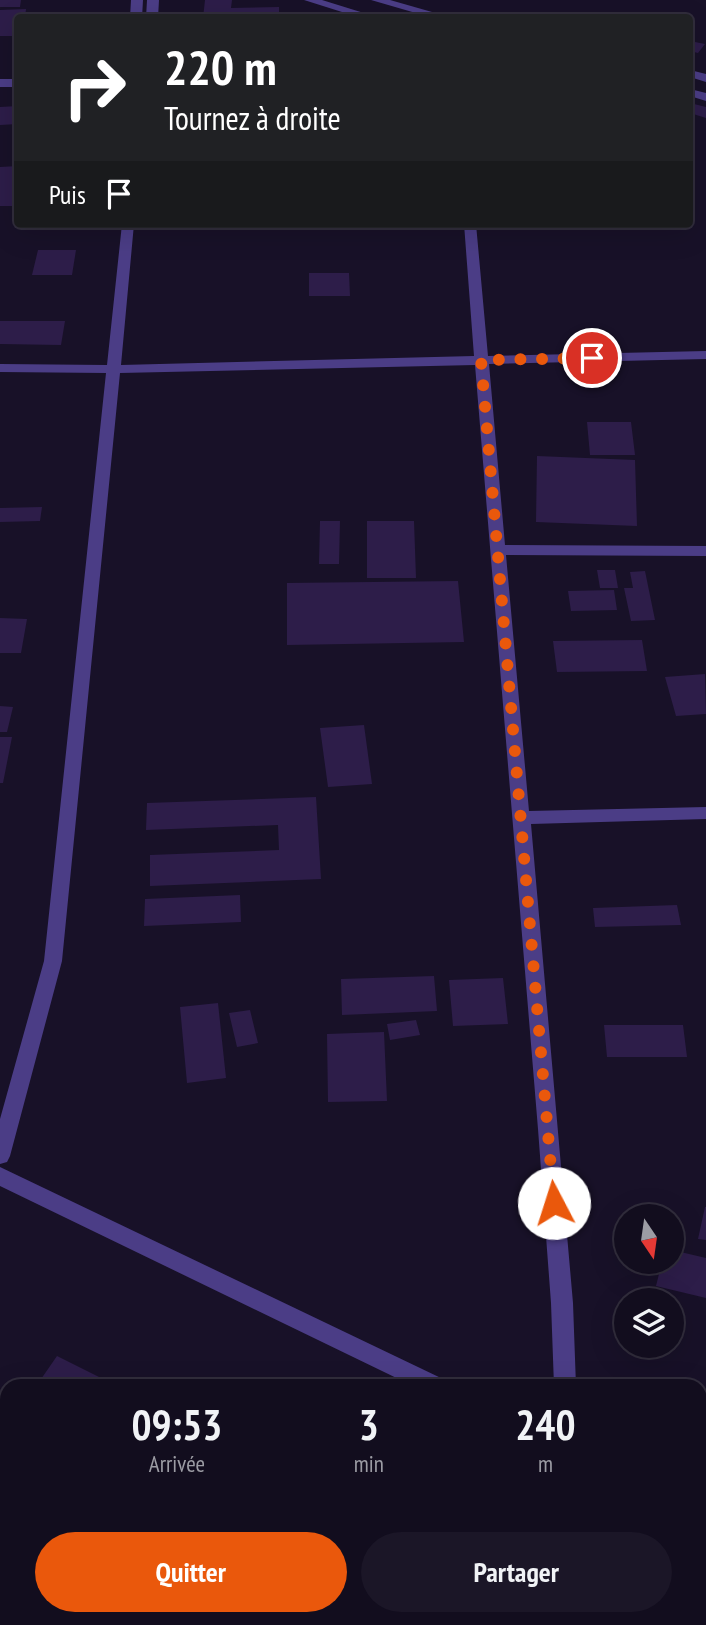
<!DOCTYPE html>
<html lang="fr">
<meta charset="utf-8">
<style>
body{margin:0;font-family:"PT Sans Narrow",sans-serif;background:#1b1627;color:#f1f3f6;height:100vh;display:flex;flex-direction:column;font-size:26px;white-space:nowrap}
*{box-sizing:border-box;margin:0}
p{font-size:23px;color:#9c9ca4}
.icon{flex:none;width:38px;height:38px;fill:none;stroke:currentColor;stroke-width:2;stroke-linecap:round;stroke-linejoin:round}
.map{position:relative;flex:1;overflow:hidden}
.panel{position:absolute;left:0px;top:1379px;width:707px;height:247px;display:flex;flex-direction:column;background:#120d1e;border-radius:21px 21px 0 0;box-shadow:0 7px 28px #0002,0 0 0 2px #312d3c}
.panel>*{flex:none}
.hud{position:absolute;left:14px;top:14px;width:679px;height:214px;border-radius:7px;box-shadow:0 7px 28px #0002,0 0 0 2px #312d3c;background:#202124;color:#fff;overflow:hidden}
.needle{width:46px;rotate:167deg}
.controls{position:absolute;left:614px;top:1204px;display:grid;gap:14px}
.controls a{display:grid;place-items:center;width:70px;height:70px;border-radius:50%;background:#120d1e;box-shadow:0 7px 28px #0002,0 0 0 2px #312d3c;font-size:35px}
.pin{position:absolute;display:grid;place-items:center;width:60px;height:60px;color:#fff;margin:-30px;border:4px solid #fff;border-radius:50%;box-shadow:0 2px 7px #0007}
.me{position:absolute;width:77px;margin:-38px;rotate:355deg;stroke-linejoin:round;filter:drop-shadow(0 0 5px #0008)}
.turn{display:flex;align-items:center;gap:24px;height:147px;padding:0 35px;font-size:32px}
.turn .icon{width:91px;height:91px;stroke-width:2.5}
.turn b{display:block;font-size:49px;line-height:60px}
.then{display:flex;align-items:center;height:66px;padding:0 35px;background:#0003;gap:14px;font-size:26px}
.eta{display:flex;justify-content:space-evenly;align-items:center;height:119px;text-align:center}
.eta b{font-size:42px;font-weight:800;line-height:49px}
.button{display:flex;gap:14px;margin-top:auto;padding:14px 35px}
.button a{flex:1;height:80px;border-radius:42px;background:#ea580c;color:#fff;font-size:28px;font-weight:800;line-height:80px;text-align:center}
.button a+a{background:#1b1627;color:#f1f3f6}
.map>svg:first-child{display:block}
.building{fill:#2d1d49}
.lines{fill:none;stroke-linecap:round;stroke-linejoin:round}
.minor{fill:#4b3d86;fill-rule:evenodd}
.tertiary{fill:#4b3d86;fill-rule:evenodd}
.route{stroke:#ea580c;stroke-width:12;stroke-dasharray:0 21.6}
</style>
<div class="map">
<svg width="706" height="1625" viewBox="0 0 706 1625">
<rect width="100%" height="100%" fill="#181128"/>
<path class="building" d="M0,0H21L20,7H0Z
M205,0H232L231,8L279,7V18H203Z
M26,9L25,18H18V36H0V10Z
M690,41L705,44L698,53L690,51Z
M690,103L706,107V118L690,113Z
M18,106V124L0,125V107Z
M18,166V206H0V167Z
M47,224H76L74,230H45Z
M38,250H76L72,275H32Z
M309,273H349L350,296H309Z
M0,321H65L61,345L0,344Z
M587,422H631L635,455H590Z
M537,456L635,460L637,526L536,522Z
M42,507L40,521L0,522V508Z
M320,521H340L339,564H319Z
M367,521H414L416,578H367Z
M597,570H615L618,588H600Z
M645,571L655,620L631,621L624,588H633L630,572Z
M458,581L464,642L287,645V583Z
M614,590L617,610L571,611L568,591Z
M0,618L27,619L21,653H0Z
M642,640L647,671L557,672L553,641Z
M705,674L706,714L676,716L665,677Z
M0,706L13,707L7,732H0Z
M364,725L372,784L328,787L320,728Z
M0,737H12L3,783H0Z
M316,797L321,879L150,886V855L279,850L278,825L146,830L147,803Z
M240,895L241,922L144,926L145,899Z
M677,905L681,925L595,927L593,908Z
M434,976L437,1011L342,1015L341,979Z
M503,978L508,1024L453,1026L449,980Z
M218,1003L226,1078L187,1083L180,1007Z
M250,1010L258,1043L237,1047L229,1013Z
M416,1020L420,1035L390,1040L387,1024Z
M604,1025H683L687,1057H607Z
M384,1032L387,1101L328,1102L327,1034Z
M705,1207H706V1240L698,1239Z
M672,1250L706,1258V1298L656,1286L662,1262H672Z
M57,1356L117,1386H46L39,1382Z
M321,1619H359L356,1625H318Z
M364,1619H410L422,1625H361Z"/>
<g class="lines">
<path class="minor" d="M131,0H143L142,18H130Z
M147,0H159L158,18H146Z
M0,79H18V87H0Z
M122,224H134L121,365L474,356L464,224H476L488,356L706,351V359L489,364L505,545L706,546V556L506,555L529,811L706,807V819L531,824L573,1303L576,1386H554L551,1303L538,1129L475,365L120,373L62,961L10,1156L7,1162L0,1164V1119L44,961L106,373L0,372V364L107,365Z
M0,1167L443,1379L446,1386H413L0,1186Z
M700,1477L706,1479V1501L700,1499Z"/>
<path class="tertiary" d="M304,0H322L380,18H361Z
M371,0H390L453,18H433Z
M690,70L706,74V82L690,77Z
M690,89L706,93V101L690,96Z"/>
</g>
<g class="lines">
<path class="route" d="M554,1203L481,360L592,358"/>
</g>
</svg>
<div class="controls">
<a><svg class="needle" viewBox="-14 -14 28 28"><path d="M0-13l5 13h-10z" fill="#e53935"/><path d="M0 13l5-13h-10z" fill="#9c9ca4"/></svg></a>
<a><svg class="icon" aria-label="layers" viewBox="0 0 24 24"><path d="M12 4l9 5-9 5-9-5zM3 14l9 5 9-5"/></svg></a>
</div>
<div class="pin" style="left:592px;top:358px;background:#d93025"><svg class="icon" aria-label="arrive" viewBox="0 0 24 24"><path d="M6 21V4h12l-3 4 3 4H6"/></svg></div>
<svg class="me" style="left:554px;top:1203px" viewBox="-20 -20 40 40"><circle r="19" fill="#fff"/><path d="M0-13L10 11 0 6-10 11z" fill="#ea580c"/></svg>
<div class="hud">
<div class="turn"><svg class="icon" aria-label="right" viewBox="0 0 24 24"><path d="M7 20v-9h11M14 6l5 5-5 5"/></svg><div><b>220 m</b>Tournez à droite</div></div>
<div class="then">Puis<svg class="icon" aria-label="arrive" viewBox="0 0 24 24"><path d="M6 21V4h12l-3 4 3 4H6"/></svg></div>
</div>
<section class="panel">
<div class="eta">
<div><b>09:53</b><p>Arrivée</p></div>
<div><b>3</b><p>min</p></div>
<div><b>240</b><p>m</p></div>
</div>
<div class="button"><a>Quitter</a><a>Partager</a></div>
</section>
</div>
